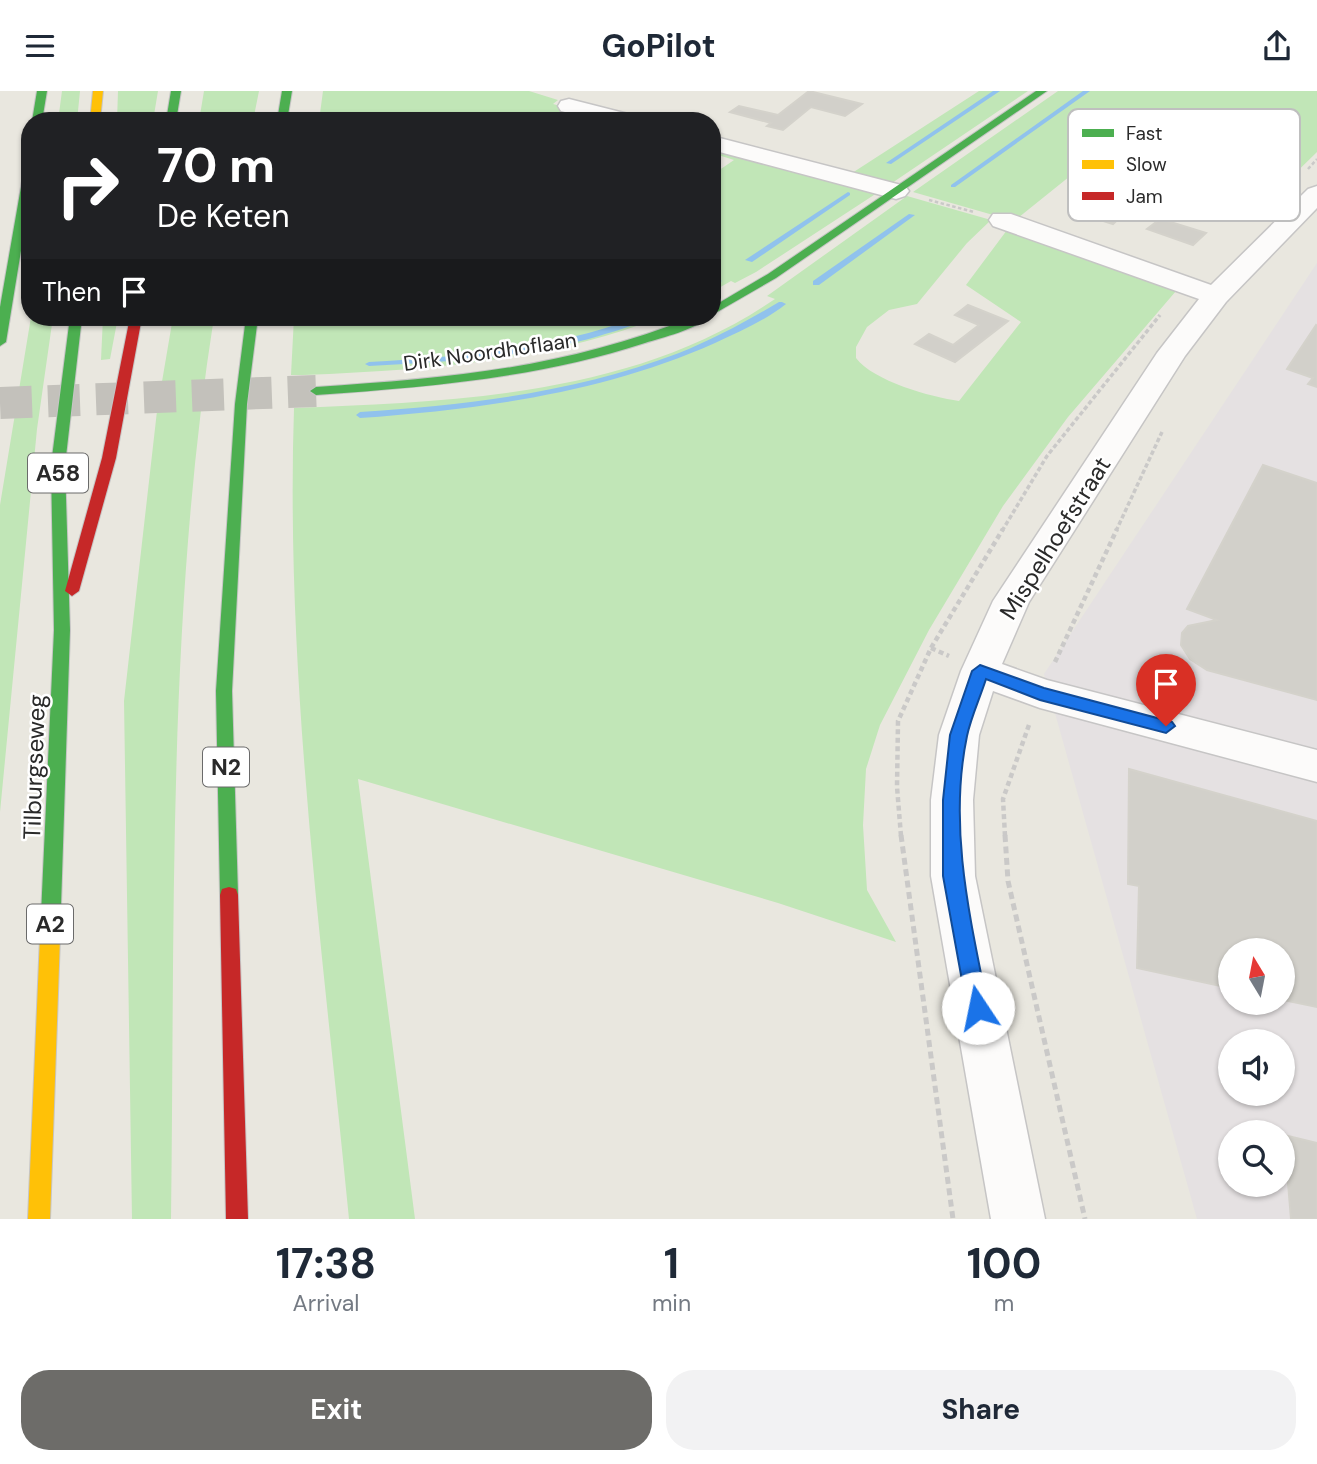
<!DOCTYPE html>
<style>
body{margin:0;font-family:"DM Sans",sans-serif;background:#f2f2f3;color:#1f2937;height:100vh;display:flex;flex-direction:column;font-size:26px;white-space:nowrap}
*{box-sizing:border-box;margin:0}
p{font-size:23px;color:#747a83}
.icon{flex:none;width:38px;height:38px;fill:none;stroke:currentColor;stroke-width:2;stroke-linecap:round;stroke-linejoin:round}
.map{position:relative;height:1128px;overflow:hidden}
.side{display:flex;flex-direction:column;background:#fff;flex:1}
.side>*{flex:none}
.hud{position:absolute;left:21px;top:21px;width:700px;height:214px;border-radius:28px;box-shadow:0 2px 5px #0004;background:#202124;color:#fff;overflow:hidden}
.needle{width:46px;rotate:350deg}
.buttons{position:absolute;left:1218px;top:847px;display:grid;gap:14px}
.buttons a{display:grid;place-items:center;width:77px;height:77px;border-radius:50%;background:#fff;box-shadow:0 2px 5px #0004;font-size:35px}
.pin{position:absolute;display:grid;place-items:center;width:60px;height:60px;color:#fff;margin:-72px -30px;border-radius:50% 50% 50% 0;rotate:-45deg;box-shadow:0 0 7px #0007}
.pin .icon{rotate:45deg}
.me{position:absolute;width:77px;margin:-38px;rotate:349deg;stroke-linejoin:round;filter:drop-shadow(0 0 5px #0008)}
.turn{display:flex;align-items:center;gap:24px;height:147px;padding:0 21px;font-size:32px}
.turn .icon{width:91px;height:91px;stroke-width:2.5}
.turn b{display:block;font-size:49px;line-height:60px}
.then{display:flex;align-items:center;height:66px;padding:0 21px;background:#0003;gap:14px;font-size:26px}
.eta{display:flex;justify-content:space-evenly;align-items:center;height:119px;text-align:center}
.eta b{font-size:42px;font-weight:700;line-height:49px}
.primary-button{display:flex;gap:14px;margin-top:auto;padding:14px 21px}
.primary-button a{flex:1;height:80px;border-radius:28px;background:#6d6c69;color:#fff;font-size:28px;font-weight:700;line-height:80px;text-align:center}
.primary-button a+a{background:#f2f2f3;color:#1f2937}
header{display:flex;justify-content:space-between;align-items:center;height:91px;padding:0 21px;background:#fff;font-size:32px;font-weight:700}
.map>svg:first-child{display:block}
.industrial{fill:#e5e1e2;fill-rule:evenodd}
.green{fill:#c1e6b7}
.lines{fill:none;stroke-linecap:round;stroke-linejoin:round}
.stream{fill:#90c2ed;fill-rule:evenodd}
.building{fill:#d2d0ca;stroke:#d4d2cb;stroke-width:2}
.secondary-tunnel{stroke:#c3c1bb;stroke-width:32;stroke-dasharray:32 16;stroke-linecap:butt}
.street-casing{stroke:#c6c5c5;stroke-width:3}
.fast-casing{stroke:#c6c5c5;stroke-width:2}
.slow-casing{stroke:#c6c5c5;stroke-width:2}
.jam-casing{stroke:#c6c5c5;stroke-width:2}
.path-far3{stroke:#cac9c8;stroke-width:2.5;stroke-dasharray:3.5 2.5;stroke-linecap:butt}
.path-far2{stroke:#cac9c8;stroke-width:3.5;stroke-dasharray:4.5 2.5;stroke-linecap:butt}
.path-far1{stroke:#cac9c8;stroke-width:4.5;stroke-dasharray:5 3.5;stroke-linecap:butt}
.path{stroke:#cac9c8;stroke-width:5;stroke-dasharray:7 4.5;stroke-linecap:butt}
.street{fill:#fcfbfa;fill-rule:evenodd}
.fast{fill:#4caf50;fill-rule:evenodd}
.slow{fill:#ffc107;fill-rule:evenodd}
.jam{fill:#c62828;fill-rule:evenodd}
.route{fill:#1a73e8;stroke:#114b97;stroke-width:2}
.labels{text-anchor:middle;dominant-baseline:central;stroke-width:5;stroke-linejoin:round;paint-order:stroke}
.far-street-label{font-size:21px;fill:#2a2a2a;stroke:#fff}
.shield{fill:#fff;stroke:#6a6a6a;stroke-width:2}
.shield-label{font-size:23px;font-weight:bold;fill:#2a2a2a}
.street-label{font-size:24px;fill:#2a2a2a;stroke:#fff}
.key{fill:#fff;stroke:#bfbfbf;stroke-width:2}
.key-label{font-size:19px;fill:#2a2a2a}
</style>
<header><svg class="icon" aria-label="menu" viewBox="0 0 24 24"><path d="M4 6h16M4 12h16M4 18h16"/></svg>GoPilot<svg class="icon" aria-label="share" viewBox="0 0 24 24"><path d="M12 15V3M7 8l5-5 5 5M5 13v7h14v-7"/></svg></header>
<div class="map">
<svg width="1317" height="1128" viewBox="0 0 1317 1128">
<rect width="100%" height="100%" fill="#e9e7df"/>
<path class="industrial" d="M1317,172V1128H1197L1044,583ZM1230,859H1283V912H1230ZM1230,950H1283V1003H1230ZM1230,1041H1283V1094H1230Z"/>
<path class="green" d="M62,0H80L77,30H58Z
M118,0H158L153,30H117Z
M204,0H259L253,30H199Z
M323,0H529L558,9L553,13L617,30H319Z
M979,0H1028L892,92L849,84Z
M1058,0H1317V61L1264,113L1100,61L1014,130L913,101Z
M720,56L877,102L756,181L735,192L731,190L712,201V84L734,69L712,62Z
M907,105L991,129L967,152L917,213L889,219L867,236L856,256V267C873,290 931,306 959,310L1021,231L966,194L1010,135L1176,200L1068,326L1003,415L929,539L880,634L866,678L863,734L867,799L896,851L778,812L358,688L415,1128H349C323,861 285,585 294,317C458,310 634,305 775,208L767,205Z
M31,226H53L37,338L0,721V414Z
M103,226H118L110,268L101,269Z
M173,226H214C167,523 175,828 171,1128H132L124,610L157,320Z
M294,226H661C546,271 426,279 303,284H291Z"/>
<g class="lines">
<path class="stream" d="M993,0H1000L891,73L886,72Z
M1083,0H1090L955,96H951V94Z
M848,101L850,102V104L752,171L745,169Z
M909,123L915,124L819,194H813V190Z
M718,188L722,190L712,195V190Z
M779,211H782L786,213C766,229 739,241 715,252C603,302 482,318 360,327L356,324L360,321C469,314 577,301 679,262C714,248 747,230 779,211Z
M638,226H649C635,235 615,240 599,245C524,267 446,271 369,275L365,273L369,271C462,265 550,259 638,226Z"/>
</g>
<path class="building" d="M809,0L862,13L845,25L811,16L783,39L767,35L771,32L730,21L739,15L778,24Z
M1110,109L1132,115L1113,133L1091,126Z
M1160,128L1164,129L1206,142L1193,154L1147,138Z
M968,214L1008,230L955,271L915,253L929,243L953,254L979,234L955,224Z
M1316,234L1317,235V296L1308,293L1313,287L1287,278Z
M1263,374L1317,392V609L1207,579L1190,568L1181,554L1182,542L1188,535L1217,529L1187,518Z
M1129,678L1317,730V916L1283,909V859H1230V897L1137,877L1139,795L1128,793Z
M1284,1044L1317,1052V1128H1291Z"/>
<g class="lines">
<path class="secondary-tunnel" d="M0,312L316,300"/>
<g class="street-casing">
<path id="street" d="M569,8L636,25L639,30H600L561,20L558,15L561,10Z
M712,45L905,95L909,100L905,105L896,108L712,59Z
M1317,95V117L1226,211L1185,265L1029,511L1002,573L1047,589L1317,659V691L1040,617L993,600L979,644L973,709L975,785L1045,1128H991L931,785V709L939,644L961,580L993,510L1157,262L1199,208L993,135L989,129L993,123H1011L1211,194L1308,98Z"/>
</g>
<g class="fast-casing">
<path id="fast" d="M37,0H47L42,30H32Z
M171,0H181L176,30H166Z
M282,0H292L287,30H277Z
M1036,0H1047L776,187L712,224V216L768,183Z
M30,70V105L6,251L0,255V216L25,73Z
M70,226H82L65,374L70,539L60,846L57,852L50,854L43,852L40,846L54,539L51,374Z
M246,226H258L247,313L232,600L238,804L236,810L229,812L222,810L220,804L216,600L235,313Z
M693,226H709C694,239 664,246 645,252C538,287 428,296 316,304L310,300L316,296C452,287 565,277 693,226Z"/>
</g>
<g class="slow-casing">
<path id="slow" d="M93,0H103L100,30H90Z
M50,838L57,840L60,846L50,1128H28L40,846L43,840Z"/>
</g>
<g class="jam-casing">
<path id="jam" d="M130,226H142L116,367L79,500L72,505L65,500L102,367Z
M229,796L236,798L238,804L248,1128H226L220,804L222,798Z"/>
</g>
<path class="path-far3" d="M1308,78L1317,68
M929,109L974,121"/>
<path class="path-far2" d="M1002,440L1047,365L1160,224
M1116,440L1162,341"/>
<path class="path-far1" d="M931,557L949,565
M1055,571L1117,438
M901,745L897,696L898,630L931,557L1003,438
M1005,745L1003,708L1030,631"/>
<path class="path" d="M901,744L953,1128
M1005,744L1008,790L1085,1128"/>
<use href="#street" class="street"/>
<use href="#fast" class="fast"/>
<use href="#slow" class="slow"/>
<use href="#jam" class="jam"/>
</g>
<path class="route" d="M980,574L1044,597L1172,631L1175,635L1166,642L1040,609L986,588C980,607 971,626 967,645C948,736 970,827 988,917L985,923L978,926L970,923L967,917L943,785V709L950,644L972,580Z"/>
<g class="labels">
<g class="far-street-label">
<text transform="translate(490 261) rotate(-8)">Dirk Noordhoflaan</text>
</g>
<g class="shield">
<rect x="28" y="362.5" width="60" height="39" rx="5"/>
<rect x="203" y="656.5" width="46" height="39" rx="5"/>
<rect x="27" y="813.5" width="46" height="39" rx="5"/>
</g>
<g class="shield-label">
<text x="58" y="382">A58</text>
<text x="226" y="676">N2</text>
<text x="50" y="833">A2</text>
</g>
<g class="street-label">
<text transform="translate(1055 447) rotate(-58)">Mispelhoefstraat</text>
<text transform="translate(34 676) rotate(-88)">Tilburgseweg</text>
</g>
</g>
<rect x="1068" y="18" width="232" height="112" rx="10" class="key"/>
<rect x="1082" y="38" width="32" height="8" fill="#4caf50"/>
<rect x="1082" y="69" width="32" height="9" fill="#ffc107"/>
<rect x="1082" y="101" width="32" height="8" fill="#c62828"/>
<g class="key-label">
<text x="1126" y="49">Fast</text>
<text x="1126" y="80">Slow</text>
<text x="1126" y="112">Jam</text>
</g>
</svg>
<div class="buttons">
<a><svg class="needle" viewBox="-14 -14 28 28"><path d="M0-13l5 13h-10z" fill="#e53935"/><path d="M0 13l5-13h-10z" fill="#747a83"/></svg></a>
<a><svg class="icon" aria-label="sound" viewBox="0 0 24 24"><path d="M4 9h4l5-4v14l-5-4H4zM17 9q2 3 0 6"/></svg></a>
<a><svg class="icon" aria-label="search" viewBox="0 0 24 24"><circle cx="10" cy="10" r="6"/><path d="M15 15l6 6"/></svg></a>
</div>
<div class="pin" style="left:1166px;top:635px;background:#d93025"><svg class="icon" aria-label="arrive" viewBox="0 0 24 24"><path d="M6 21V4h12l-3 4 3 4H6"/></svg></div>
<svg class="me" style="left:978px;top:917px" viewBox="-20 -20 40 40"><circle r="19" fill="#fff"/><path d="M0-13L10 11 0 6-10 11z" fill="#1a73e8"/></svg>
<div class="hud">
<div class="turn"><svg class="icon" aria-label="right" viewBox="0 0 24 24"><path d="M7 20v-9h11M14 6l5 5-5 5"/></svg><div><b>70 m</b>De Keten</div></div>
<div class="then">Then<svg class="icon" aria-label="arrive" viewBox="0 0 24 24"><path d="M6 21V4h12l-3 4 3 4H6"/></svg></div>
</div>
</div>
<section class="side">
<div class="eta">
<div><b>17:38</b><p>Arrival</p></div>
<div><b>1</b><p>min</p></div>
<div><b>100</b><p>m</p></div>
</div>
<div class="primary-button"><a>Exit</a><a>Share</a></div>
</section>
